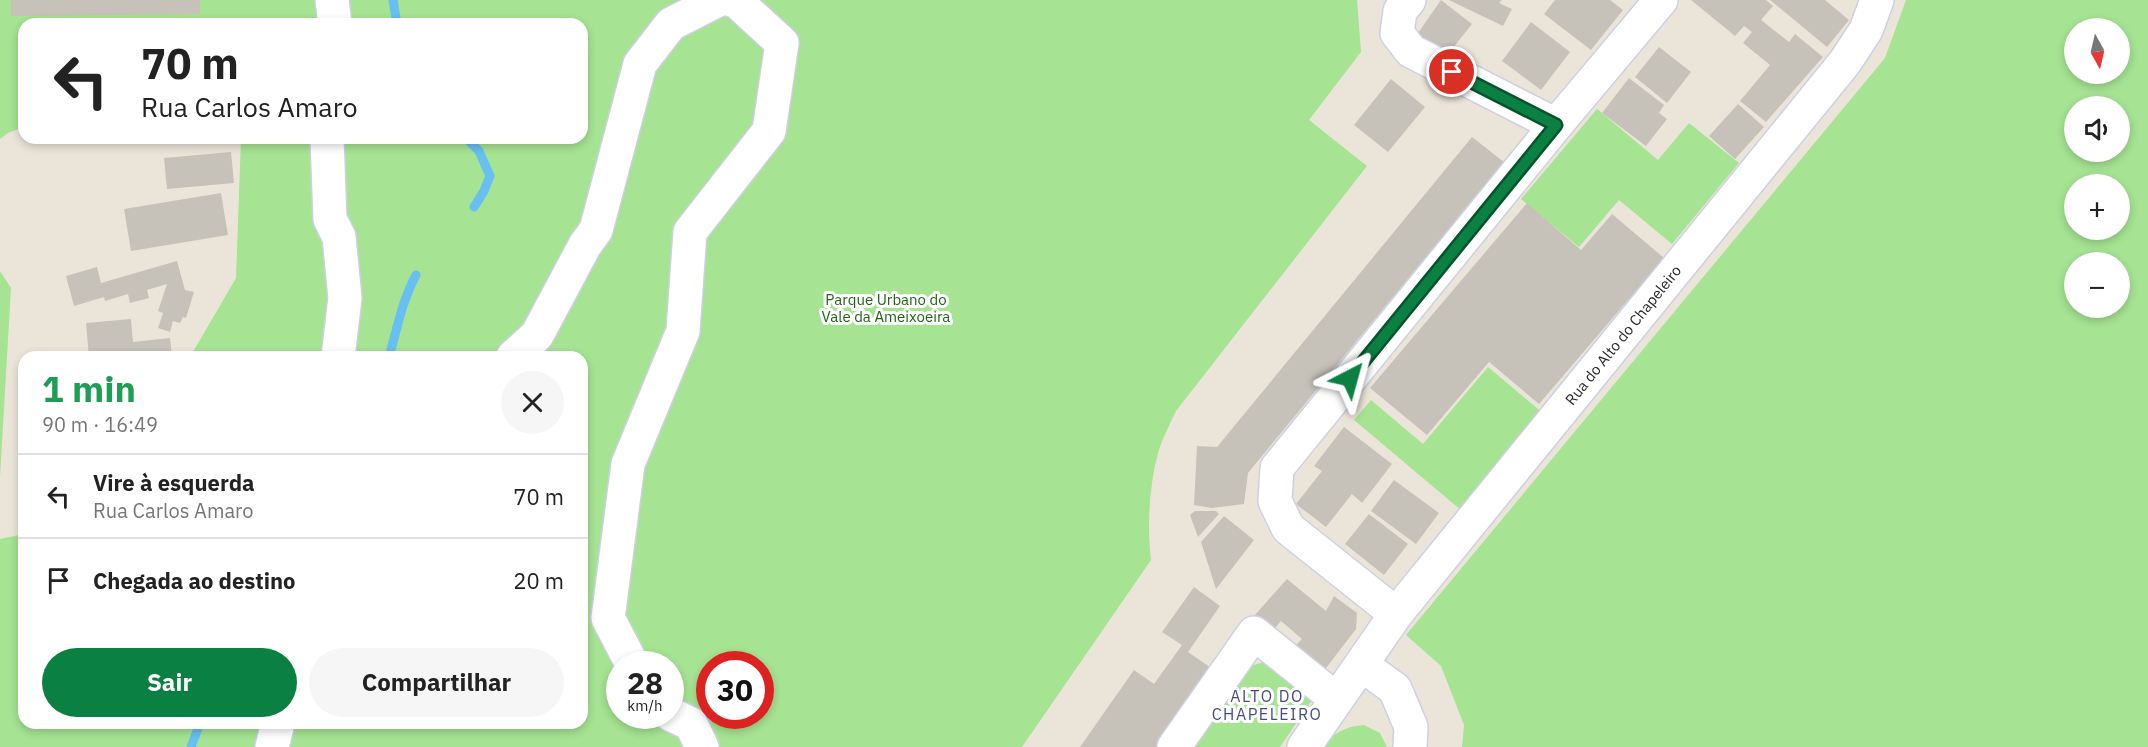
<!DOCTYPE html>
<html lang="pt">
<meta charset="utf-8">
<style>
body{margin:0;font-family:"IBM Plex Sans",sans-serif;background:#f6f6f6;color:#222;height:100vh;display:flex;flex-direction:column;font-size:22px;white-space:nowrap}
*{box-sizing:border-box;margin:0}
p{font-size:20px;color:#767676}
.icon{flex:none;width:33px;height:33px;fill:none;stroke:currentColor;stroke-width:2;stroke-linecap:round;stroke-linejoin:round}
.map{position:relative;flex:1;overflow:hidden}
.details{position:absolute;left:18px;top:351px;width:570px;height:378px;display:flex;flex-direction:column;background:#fff;border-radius:18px;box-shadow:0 3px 9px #0003}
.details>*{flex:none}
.hud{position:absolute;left:18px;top:18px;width:570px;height:126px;border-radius:18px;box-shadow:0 3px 9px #0003;background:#fff;color:#222;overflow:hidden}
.needle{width:39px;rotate:172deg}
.controls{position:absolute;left:2064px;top:18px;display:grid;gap:12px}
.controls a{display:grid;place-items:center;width:66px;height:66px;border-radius:50%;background:#fff;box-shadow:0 3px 9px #0003;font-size:30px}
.speed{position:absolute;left:606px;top:651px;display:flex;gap:12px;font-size:30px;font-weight:700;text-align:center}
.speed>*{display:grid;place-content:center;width:78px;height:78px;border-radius:50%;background:#fff;box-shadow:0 3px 9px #0003;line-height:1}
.speed small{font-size:15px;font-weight:400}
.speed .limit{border:9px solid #d22;background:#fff;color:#111}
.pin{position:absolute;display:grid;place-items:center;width:51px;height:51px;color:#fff;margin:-26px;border:3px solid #fff;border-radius:50%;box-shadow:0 2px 6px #0007}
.me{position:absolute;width:66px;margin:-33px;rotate:39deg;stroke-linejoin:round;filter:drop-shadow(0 0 4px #0008)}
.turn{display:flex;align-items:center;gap:21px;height:126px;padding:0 24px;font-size:27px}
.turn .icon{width:78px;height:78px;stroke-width:2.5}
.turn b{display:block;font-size:42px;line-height:51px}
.round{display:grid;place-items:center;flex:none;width:63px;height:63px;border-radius:32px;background:#f6f6f6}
.summary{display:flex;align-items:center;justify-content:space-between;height:102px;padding:0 24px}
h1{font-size:36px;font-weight:700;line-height:45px;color:#1e9e55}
.button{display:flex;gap:12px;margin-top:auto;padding:12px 24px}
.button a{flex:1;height:69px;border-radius:36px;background:#0b8043;color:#fff;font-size:24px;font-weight:700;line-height:69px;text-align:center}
.button a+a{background:#f6f6f6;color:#222}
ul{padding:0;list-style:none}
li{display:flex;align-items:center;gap:18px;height:84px;padding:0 24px;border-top:2px solid #e0e0e0}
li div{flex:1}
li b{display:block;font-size:22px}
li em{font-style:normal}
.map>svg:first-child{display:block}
</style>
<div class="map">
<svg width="2148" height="747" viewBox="0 0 2148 747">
<rect width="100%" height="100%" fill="#ebe5d9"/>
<!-- green -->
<path fill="#a6e393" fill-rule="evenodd" d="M0,0H1357L1361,52L1309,120L1367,166L1176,411C1170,424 1162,439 1158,453C1149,487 1147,526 1151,560L1022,747H0V539L24,534V723H582V357H190L236,278L241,138H582V24H24V127L8,133L0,139ZM620,664H670V716H620ZM710,664H760V716H710Z
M1906,0H2148V747H1462L1464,725L1441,666L1406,635L1885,58ZM2074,28H2120V74H2074ZM2074,106H2120V152H2074ZM2074,184H2120V230H2074ZM2074,262H2120V308H2074Z
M1597,109L1658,160L1689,123L1739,163L1672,244L1619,200L1579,247L1521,199Z
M0,271L11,288L0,477Z
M1488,367L1544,414L1462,511L1354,420L1371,400L1423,444Z
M1264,662L1314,697L1280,747H1188L1241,669Z
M1364,725L1380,733L1387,747H1322C1333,733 1346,726 1364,725Z"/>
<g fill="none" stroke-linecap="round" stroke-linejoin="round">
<!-- stream -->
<path stroke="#68bff1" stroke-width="9" d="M393,0L397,24
M466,138L479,151L490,176L484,191L474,207
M389,357C397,329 402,301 416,275
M191,747L200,723"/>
</g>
<!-- building -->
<path fill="#c6c2b9" d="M11,0H200V14L11,16Z
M1441,0L1472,24L1449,53L1416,36Z
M1449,0H1502L1499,3L1512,9L1503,26Z
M1555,0H1610L1623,10L1591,50L1544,14Z
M1691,0H1766L1773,6L1761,20L1789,42L1795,34L1823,57L1766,122L1740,101L1770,65L1743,43L1752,32L1744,26L1735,36Z
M1770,0H1825L1849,20L1827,47Z
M1531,22L1570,52L1541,90L1502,61Z
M1659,47L1691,72L1667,103L1635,77Z
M1629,78L1664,105L1659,113L1667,119L1646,146L1602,113Z
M1391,79L1425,107L1388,152L1354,125Z
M1738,104L1764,127L1735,159L1709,136Z
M1472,137L1504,162L1248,473L1244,504L1212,508L1194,505L1197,446L1217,447Z
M231,152L234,183L167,189L164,158Z
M221,193L228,235L131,251L124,209Z
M1527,203L1581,250L1612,214L1664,258L1539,404L1489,362L1427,435L1370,388Z
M177,261L185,290L194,292L186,318L183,317L180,323L173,321L170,332L158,328L163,313L158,311L167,284L147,290L149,298L130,303L128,294L105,301L104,297L74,306L66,276L97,267L101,283Z
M131,319L133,342L170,338L172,357H89L86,323Z
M1344,427L1392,464L1362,503L1352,494L1326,527L1296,504L1322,471L1314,466Z
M1394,480L1439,513L1416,544L1371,511Z
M1195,511H1216L1219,514L1198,537L1190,515Z
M1369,514L1408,544L1384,575L1345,544Z
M1224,516L1254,540L1216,589L1201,542Z
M1287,579L1326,611L1334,596L1357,613L1356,629L1323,672L1292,649L1302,639L1281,621L1272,631L1254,616Z
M1194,587L1220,606L1188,652L1214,670L1160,747H1080L1134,670L1154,684L1182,645L1162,632Z"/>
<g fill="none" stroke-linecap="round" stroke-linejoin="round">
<defs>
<path id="street" d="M332,0L335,24
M1409,0L1400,11L1397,33L1411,51L1556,125
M327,138L330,219L339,237L345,298L338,357
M513,357L537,335L585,245L596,230L640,64L671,24L718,0
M1396,614L1288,528L1275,501L1277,468L1556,125L1661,0
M632,664L608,618L628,464L683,331L690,232L769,131L782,43L735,0H731
M1362,665L1395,689L1411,727L1410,747
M670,714L691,724L702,747
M272,747L278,723
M1174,747L1254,633L1336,699
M1304,747L1396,614L1845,62L1866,30L1877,0"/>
</defs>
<!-- street casing -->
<use href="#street" stroke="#ced0e2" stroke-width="36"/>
<!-- street -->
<use href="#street" stroke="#fff" stroke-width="33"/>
</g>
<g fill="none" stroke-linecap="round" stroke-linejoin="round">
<defs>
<path id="route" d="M1350,378L1556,125L1452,72"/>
</defs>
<!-- route casing -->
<use href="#route" stroke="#07532c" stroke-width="15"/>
<!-- route -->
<use href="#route" stroke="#0b8043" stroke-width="10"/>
</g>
<g text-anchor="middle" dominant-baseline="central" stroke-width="6" stroke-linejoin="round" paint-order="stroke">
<!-- park labels -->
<g font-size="15" fill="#206518" stroke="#fff">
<text x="886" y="299">Parque Urbano do<tspan x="886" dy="17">Vale da Ameixoeira</tspan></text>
</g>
<!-- street labels -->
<g font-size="15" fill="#282828" stroke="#fff">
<text transform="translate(1623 335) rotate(-51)">Rua do Alto do Chapeleiro</text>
</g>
<!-- neighbourhood labels -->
<g font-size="16" letter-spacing="1.5" fill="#484c79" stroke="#fff">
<text x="1267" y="696">ALTO DO<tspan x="1267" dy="18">CHAPELEIRO</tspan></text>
</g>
</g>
</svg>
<div class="controls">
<a><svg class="needle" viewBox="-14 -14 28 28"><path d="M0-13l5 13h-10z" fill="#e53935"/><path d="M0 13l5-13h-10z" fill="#767676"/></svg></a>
<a><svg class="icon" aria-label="sound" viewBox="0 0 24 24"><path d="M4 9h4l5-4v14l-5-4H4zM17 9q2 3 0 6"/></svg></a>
<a>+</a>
<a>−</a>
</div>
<div class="speed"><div>28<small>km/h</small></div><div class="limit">30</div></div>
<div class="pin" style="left:1452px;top:72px;background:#d93025"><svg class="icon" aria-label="arrive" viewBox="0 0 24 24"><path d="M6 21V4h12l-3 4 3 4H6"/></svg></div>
<svg class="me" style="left:1350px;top:378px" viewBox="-20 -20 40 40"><path d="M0-17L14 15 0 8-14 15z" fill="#0b8043" stroke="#fff" stroke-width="4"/></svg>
<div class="hud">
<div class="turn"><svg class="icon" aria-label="left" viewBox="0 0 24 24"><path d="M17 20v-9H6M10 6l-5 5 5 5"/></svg><div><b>70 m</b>Rua Carlos Amaro</div></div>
</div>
<section class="details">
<div class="summary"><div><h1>1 min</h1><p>90 m · 16:49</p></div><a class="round"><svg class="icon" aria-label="close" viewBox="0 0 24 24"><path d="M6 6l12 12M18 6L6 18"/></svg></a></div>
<ul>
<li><svg class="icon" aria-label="left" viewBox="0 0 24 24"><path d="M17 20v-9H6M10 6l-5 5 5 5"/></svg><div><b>Vire à esquerda</b><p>Rua Carlos Amaro</p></div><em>70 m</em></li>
<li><svg class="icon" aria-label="arrive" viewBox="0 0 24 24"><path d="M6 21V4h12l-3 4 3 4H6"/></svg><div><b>Chegada ao destino</b></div><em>20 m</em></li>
</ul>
<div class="button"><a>Sair</a><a>Compartilhar</a></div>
</section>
</div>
